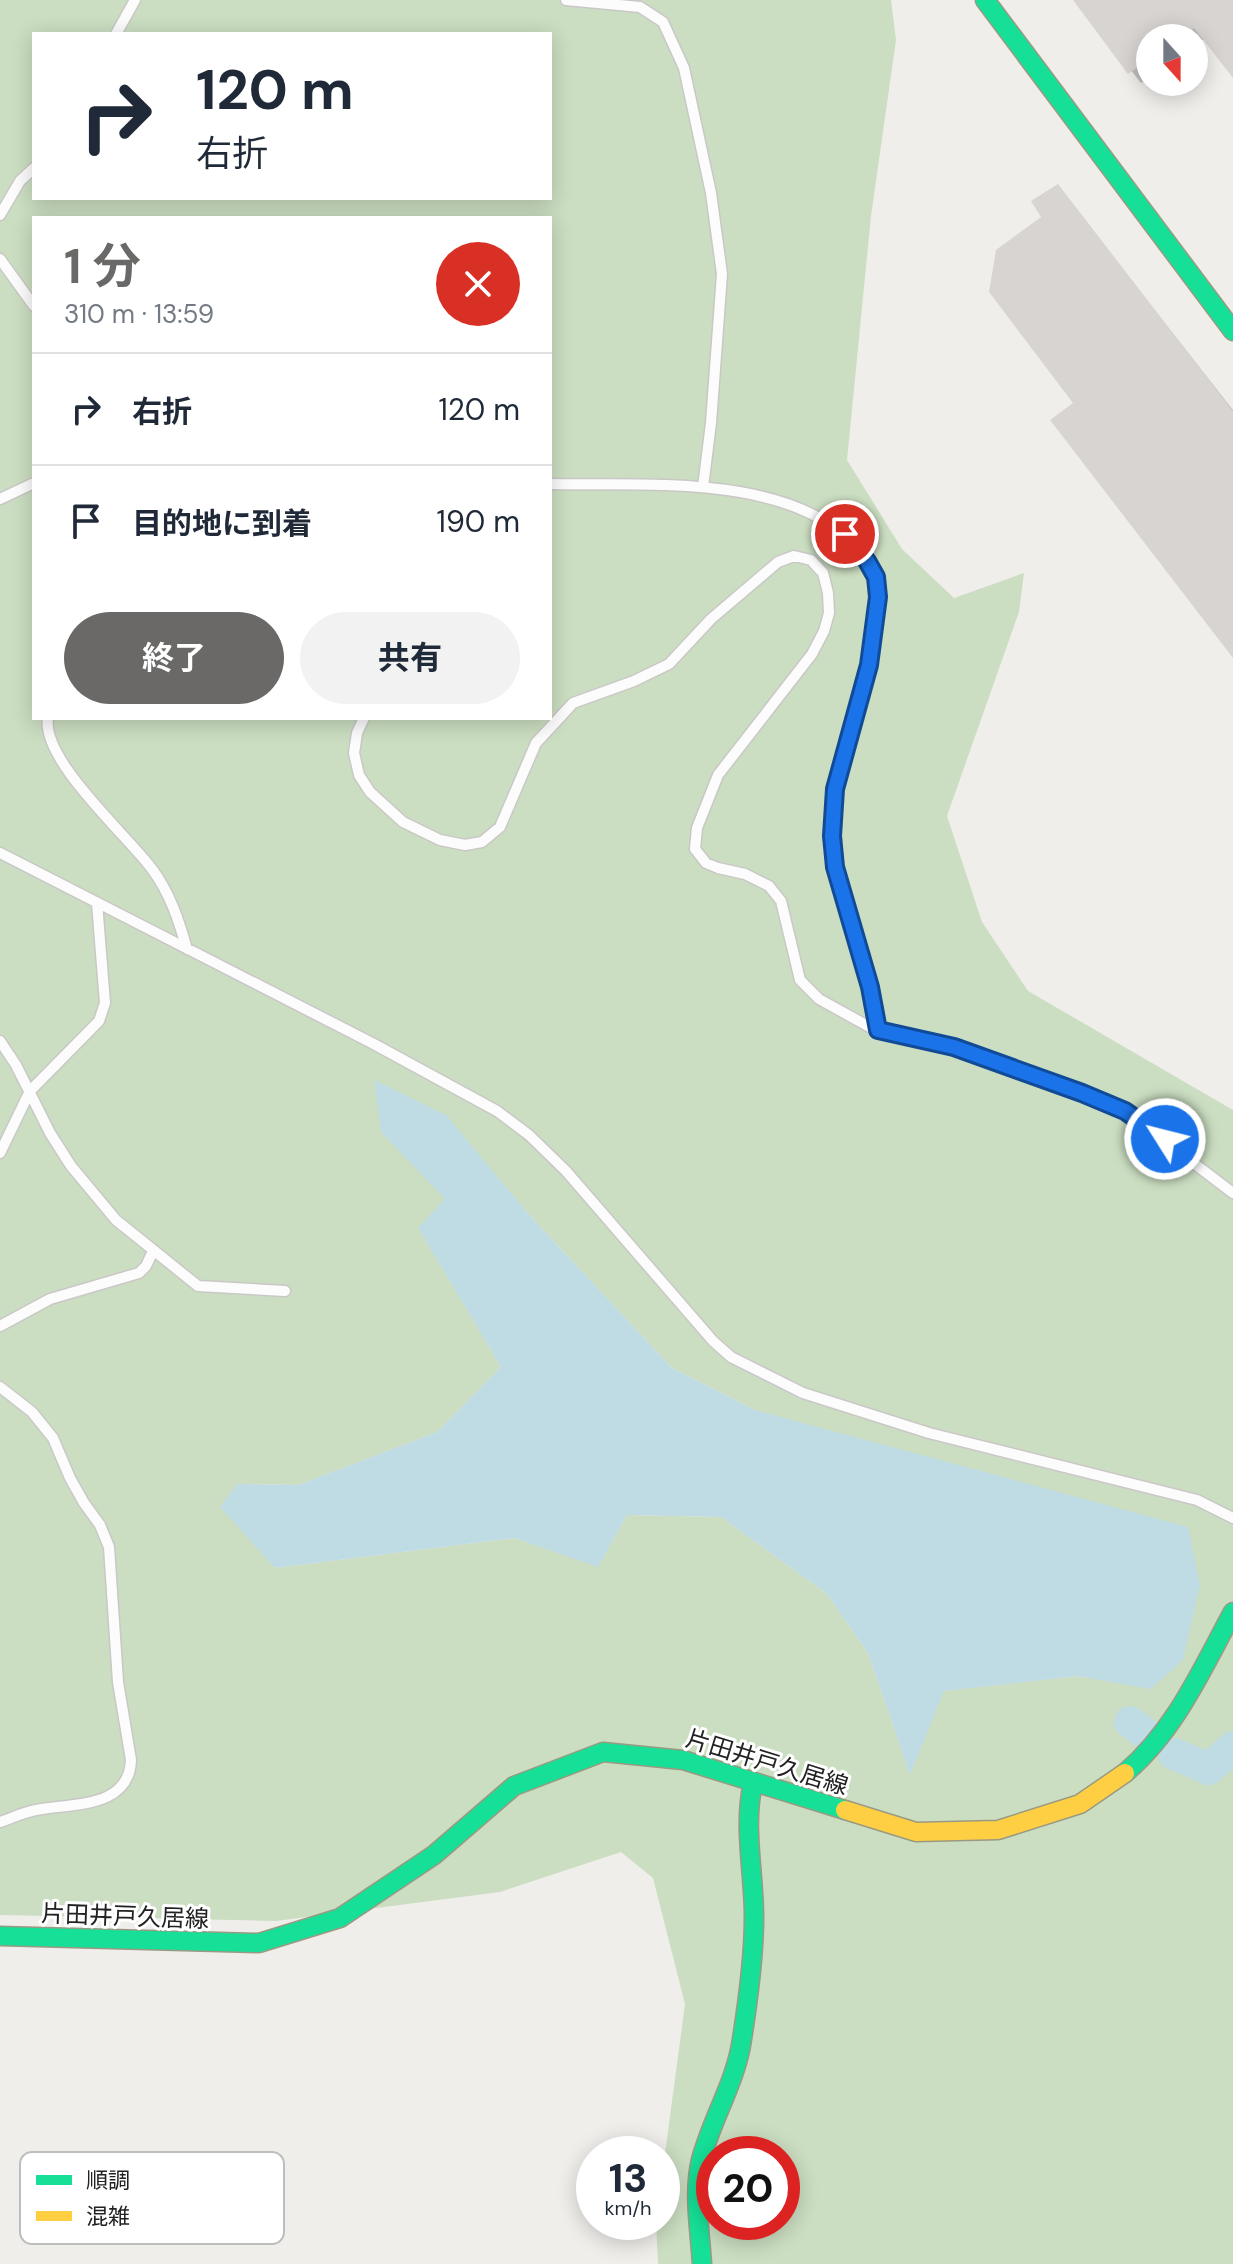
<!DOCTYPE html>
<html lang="ja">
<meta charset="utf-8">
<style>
body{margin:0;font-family:"DM Sans","Noto Sans JP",sans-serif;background:#f2f2f3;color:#1f2937;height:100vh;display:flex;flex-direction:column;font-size:30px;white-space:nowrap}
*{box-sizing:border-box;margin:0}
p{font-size:26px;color:#747a83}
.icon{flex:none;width:44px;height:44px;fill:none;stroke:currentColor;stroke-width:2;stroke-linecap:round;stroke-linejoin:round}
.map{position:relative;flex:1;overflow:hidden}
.panel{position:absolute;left:32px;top:216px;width:520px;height:504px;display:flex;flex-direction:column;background:#fff;border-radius:0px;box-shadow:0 4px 20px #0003}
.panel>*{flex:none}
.top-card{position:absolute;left:32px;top:32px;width:520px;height:168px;border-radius:0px;box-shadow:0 4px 20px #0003;background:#fff;color:#1f2937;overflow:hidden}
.needle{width:52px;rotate:159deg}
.tools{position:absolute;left:1136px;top:24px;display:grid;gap:16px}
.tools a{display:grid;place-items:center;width:72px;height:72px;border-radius:50%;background:#fff;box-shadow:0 4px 20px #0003;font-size:40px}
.speed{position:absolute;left:576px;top:2136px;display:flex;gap:16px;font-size:40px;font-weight:700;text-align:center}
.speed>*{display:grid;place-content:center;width:104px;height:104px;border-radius:50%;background:#fff;box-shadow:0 4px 20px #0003;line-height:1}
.speed small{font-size:20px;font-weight:400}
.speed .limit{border:12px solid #d22;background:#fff;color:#111}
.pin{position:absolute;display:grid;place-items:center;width:68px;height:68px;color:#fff;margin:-34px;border:4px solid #fff;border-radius:50%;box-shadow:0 2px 8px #0007}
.me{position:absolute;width:88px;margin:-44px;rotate:306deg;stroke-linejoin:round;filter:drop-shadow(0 0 6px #0008)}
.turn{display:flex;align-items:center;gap:28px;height:168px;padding:0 32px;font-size:36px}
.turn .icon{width:104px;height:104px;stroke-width:2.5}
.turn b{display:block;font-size:56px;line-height:68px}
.round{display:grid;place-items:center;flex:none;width:84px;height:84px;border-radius:42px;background:#f2f2f3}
.head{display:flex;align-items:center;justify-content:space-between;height:136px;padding:0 32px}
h1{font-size:48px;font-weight:700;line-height:60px;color:#6a6968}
.primary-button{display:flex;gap:16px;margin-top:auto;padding:16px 32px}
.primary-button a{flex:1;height:92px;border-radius:48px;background:#6a6968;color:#fff;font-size:32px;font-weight:700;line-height:92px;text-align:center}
.primary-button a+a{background:#f2f2f3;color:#1f2937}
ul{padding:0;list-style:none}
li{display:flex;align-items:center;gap:24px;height:112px;padding:0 32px;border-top:2px solid #e0e1e3}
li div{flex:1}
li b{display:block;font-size:30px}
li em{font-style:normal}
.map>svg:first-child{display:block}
</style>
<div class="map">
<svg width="1233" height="2264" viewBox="0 0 1233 2264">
<rect width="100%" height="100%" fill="#f0eeeb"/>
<!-- forest -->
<path fill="#cbdec1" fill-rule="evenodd" d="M0,0H891L896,40L871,216L847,460L902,549L954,598L1024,573L1019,612L947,816L982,922L1028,991L1233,1110V2264H658L656,2222H662V2176L685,2004L653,1878L621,1852L500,1892L276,1921L0,1915ZM34,34H550V198H34ZM34,218H550V718H34ZM446,1116L532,1218L672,1368L755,1410L1152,1688L1077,1676L943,1691L910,1774L868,1653L826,1593L721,1517L627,1515L598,1566L514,1538L275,1568L238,1484L298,1485L437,1432L501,1367L419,1229L446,1199L382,1132ZM714,2154H782V2222H714Z"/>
<!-- water -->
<path fill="#bfdbe3" d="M374,1080L446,1115L532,1218L672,1368L755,1410L1188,1527L1200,1585L1183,1660L1151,1689L1077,1676L944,1691L910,1775L868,1653L826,1593L721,1517L627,1515L598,1567L514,1538L275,1568L220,1507L237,1484L298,1485L437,1432L501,1367L418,1228L445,1199L381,1132Z"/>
<!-- shadow -->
<path fill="#0003" d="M1076,0H1233V75L1205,38L1194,46V38H1150V77L1141,83Z
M1058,187L1233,410V655L1076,404L1044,218Z"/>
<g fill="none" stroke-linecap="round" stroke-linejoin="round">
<!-- river -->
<path stroke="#bfdbe3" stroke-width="32" d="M1130,1722L1146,1734
M1174,1754L1209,1769L1233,1747"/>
</g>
<!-- building -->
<path fill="#d7d4d2" d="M1073,0H1233V78L1194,28L1179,38H1150V59L1128,74Z
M1058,184L1233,411V658L1050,420L1073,403L989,292L996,250L1041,217L1031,201Z"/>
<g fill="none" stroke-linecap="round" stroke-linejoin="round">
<defs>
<path id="lane" d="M566,0L640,7L663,22L684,68L711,193L722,274L711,423L703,487
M116,34L135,0
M0,215L20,181L34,168
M0,259L34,306
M550,484C643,486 796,472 859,551C865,558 872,567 875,576C883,597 873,644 868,666C856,723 831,778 832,837C833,867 843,896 852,925C862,960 871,995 878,1030
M0,499L34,483
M48,718C41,760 127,835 152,869C170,893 179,921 187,949
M364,718L357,733L354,753L359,775L370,792L403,822L440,840L465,845L482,842L500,827L536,743L573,703L634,681L669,664L711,619L778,562L794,556L811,560L823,573L828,593L829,613L824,631L812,654L718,775L697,828L695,849L706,863L718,868L745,874L769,886L781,901L800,980L819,999L875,1030L954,1047L1125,1111L1233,1193
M0,853L372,1043L497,1111L529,1135L566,1171L713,1341L731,1357L803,1393L929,1433L1197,1500L1233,1518
M0,1041L16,1065L50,1133L71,1166L116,1220L198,1286L285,1291
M0,1153L30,1091L99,1021L105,1003L97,903
M0,1326L50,1299L139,1273L146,1266L153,1251
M0,1387L32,1412L53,1438L70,1478L84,1503L100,1525L109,1547L118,1682L131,1760C129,1809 72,1803 36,1810C24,1812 12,1818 0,1822"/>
<path id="fast" d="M985,0L1233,331
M1125,1773C1175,1731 1202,1669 1233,1612
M0,1936L259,1943L340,1918L434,1855L514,1786L603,1752L683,1760L845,1810
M702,2264C700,2230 693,2193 701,2160C712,2118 736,2082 742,2039C748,2001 754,1956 754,1917C754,1872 743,1827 753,1783"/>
<path id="slow" d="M845,1810L916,1832L998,1830L1080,1804L1125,1773"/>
</defs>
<!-- lane casing -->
<use href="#lane" stroke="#c9c8c7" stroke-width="13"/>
<!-- fast casing -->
<use href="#fast" stroke="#999a82" stroke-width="21"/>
<!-- slow casing -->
<use href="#slow" stroke="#999a82" stroke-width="21"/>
<!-- lane -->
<use href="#lane" stroke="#fdfcfc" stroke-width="10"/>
<!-- fast -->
<use href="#fast" stroke="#16e098" stroke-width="18"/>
<!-- slow -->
<use href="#slow" stroke="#ffcf43" stroke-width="18"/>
</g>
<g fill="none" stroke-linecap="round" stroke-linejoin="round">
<defs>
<path id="route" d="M845,534L867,561L876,577L878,597L869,665L835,789L832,836L835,867L870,987L878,1030L954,1047L1082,1093L1125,1111L1165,1139"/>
</defs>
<!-- route casing -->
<use href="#route" stroke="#114b97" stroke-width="20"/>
<!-- route -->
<use href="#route" stroke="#1a73e8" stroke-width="14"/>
</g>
<g text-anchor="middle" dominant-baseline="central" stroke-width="6" stroke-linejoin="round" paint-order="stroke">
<!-- street labels -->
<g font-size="24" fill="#222" stroke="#fff">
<text transform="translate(767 1762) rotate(17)">片田井戸久居線</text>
<text transform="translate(125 1916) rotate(2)">片田井戸久居線</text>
</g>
</g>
<!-- legend -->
<rect x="20" y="2152" width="264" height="92" rx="12" fill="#fff" stroke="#bdbdbd" stroke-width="2"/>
<rect x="36" y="2175" width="36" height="10" fill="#16e098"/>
<rect x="36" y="2211" width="36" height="10" fill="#ffcf43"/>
<g font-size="22" fill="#222">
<text x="86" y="2188">順調</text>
<text x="86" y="2224">混雑</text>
</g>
</svg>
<div class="tools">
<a><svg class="needle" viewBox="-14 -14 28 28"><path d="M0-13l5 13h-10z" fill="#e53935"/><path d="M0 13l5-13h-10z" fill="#747a83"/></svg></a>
</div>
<div class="speed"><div>13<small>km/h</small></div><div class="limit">20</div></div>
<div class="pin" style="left:845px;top:534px;background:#d93025"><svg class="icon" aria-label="arrive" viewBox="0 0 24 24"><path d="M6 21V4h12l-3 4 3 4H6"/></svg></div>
<svg class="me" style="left:1165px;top:1139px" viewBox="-20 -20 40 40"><circle r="17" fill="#1a73e8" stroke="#fff" stroke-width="3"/><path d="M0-11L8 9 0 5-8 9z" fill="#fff"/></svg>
<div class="top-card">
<div class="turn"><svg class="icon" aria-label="right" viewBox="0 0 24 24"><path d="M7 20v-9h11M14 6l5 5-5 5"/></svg><div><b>120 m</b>右折</div></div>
</div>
<section class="panel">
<div class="head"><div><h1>1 分</h1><p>310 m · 13:59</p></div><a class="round" style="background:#d93025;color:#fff"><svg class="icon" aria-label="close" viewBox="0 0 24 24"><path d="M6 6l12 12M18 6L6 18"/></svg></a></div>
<ul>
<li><svg class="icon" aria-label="right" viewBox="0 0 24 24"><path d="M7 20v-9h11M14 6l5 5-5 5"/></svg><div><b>右折</b></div><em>120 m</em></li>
<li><svg class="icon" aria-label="arrive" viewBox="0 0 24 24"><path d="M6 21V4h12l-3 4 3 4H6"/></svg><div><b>目的地に到着</b></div><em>190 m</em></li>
</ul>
<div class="primary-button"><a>終了</a><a>共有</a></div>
</section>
</div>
